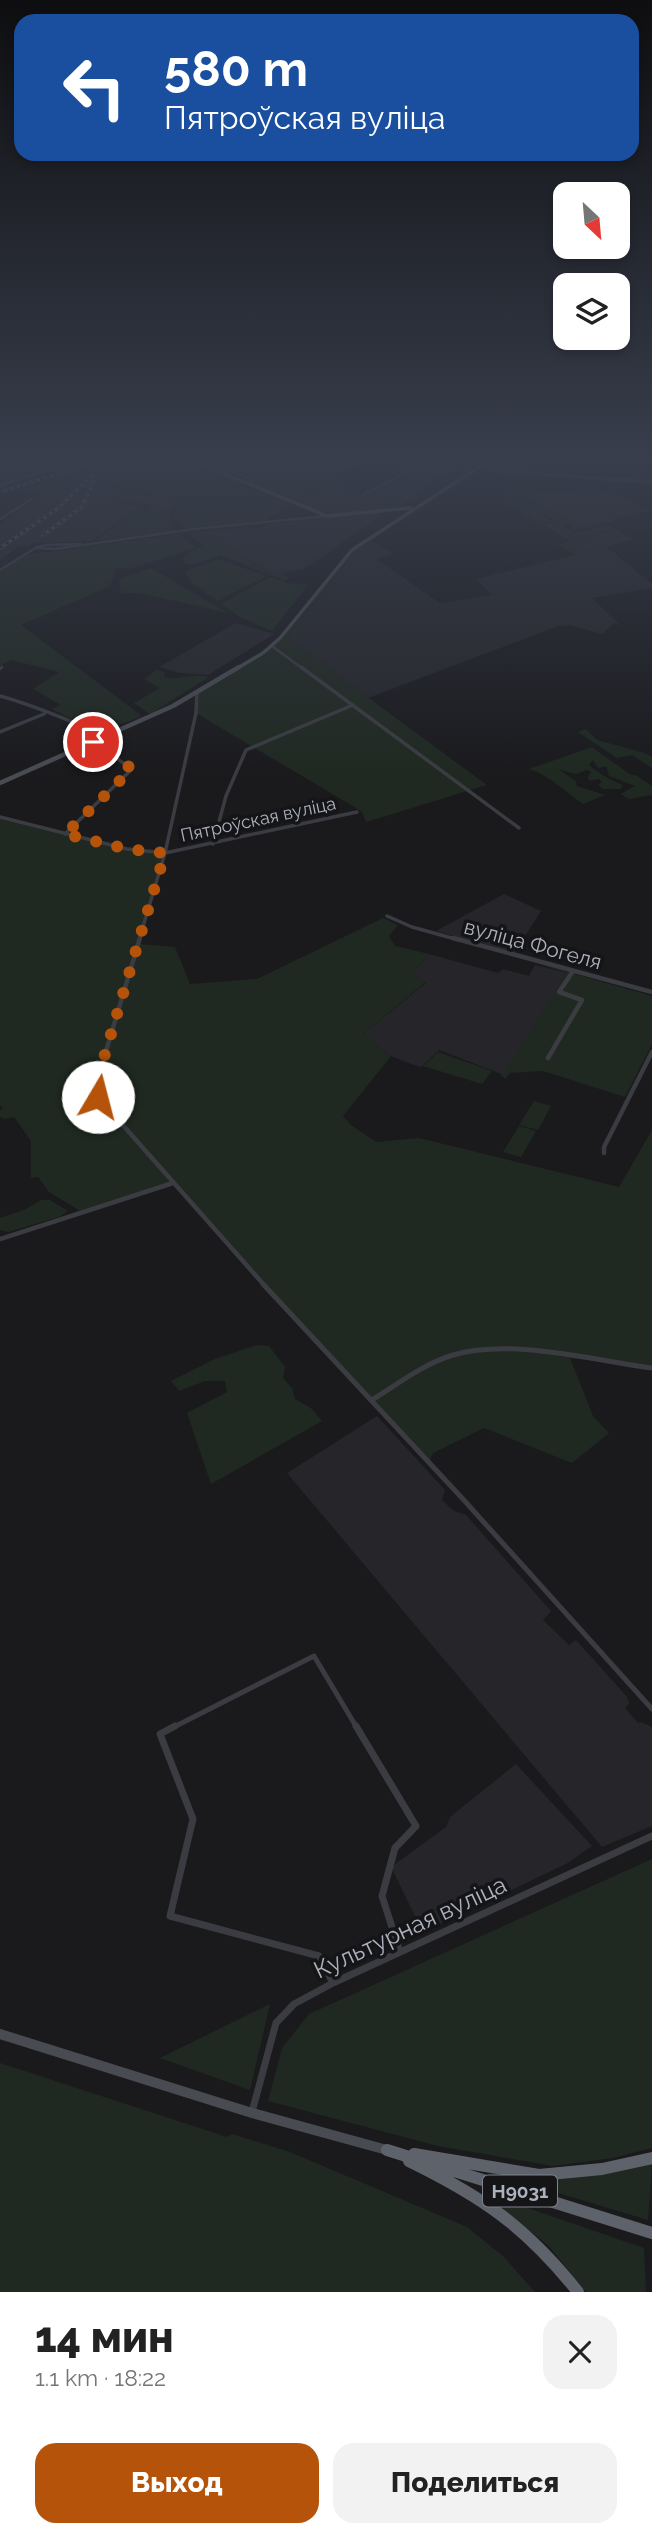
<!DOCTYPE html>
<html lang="ru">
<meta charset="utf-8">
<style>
body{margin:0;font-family:Raleway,sans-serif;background:#f2f2f2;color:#222;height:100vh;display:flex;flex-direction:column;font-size:26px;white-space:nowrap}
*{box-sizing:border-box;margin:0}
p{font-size:23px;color:#767676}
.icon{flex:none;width:38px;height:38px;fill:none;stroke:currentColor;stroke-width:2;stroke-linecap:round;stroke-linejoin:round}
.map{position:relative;height:2292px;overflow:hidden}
.sheet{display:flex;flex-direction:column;background:#fff;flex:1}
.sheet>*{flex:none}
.banner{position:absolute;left:14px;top:14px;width:625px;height:147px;border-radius:21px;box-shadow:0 4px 10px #0003;background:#1a4fa0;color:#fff;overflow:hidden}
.needle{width:46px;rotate:154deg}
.buttons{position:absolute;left:553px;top:182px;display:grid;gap:14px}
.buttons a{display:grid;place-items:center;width:77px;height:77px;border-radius:14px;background:#fff;box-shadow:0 4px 10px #0003;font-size:35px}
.pin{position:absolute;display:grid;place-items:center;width:60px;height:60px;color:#fff;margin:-30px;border:4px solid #fff;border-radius:50%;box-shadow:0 2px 7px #0007}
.me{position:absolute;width:77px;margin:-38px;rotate:8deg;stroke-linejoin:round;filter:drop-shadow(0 0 5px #0008)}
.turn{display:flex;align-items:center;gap:24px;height:147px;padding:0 35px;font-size:32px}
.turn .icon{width:91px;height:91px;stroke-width:2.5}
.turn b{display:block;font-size:49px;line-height:60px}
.round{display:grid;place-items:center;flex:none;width:74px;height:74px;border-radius:21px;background:#f2f2f2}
.headline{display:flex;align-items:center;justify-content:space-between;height:119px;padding:0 35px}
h1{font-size:42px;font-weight:800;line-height:52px}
.cta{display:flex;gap:14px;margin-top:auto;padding:14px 35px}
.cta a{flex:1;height:80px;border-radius:21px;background:#b45309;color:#fff;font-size:28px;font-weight:800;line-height:80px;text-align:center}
.cta a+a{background:#f2f2f2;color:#222}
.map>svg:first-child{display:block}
</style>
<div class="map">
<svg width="652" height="2292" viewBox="0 0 652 2292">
<rect width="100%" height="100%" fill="#1a1a1d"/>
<!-- built -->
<path fill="#26262a" d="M439,456L468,460L448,473H443L445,475L432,481L430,483L432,484L396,508L335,515L295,503L334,483L350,489L347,492L363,495Z
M84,473L90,475L88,477L97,478L94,481H103L117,488L164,500L174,507L151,512L149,509L154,507L152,505L106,495L107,498L117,499L114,502L139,507L92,541L34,543L29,546H20L0,560V524L41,496L39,495L41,492L38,489Z
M520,491L594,494L608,491L649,511L613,518L616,520L586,528L513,492Z
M375,513L382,515L304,569L272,574L206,533L245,527L258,529L268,524Z
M617,530L633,539L607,547L652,584V588L592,598L620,625L614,623L602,634L570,625L558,626L368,698L287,638L358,549L371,540L393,554L376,559L440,603L492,595L476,579L590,551L574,541Z
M236,623L274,634L208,675L179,673L159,667Z
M504,894L541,911L514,953L436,931Z
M429,954L498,973L503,969L529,976L535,965L567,973L504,1075L439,1050L421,1067L414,1065L391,1056L363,1034L426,983L412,974Z
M377,1416L445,1490L442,1500L454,1511L466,1515L551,1611L543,1620L569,1645L576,1640L628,1698L629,1704L625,1708L638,1723L641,1722L652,1727V1826L602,1847L287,1473Z
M516,1764L592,1846L566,1864L423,1932L391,1867L446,1827L450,1817Z"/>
<!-- green -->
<path fill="#1f2921" d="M0,456H101L0,488Z
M127,456H176L290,505L264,521L185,530L174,519L177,506C160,498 110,482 94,482L103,471Z
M295,456H366L369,462L333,474L334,483L294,502L252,484L256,481L254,477L221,465C235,462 246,471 260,466L262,460L273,463Z
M112,459H117L92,473L37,491H23L65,473Z
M527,488L535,489L534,492L521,491L527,495L520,496C528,502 535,507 545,507L586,528L575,531L569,528L572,526L569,524L563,526L574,533L607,525L616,529L574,541L590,551L575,554L558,545L571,541L543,525L555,521L546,515L549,514H541L551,521L539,523L499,500L510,497L507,495L512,493L509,491Z
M174,506L170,517L173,531L95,541L140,507L145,513Z
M243,526L207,533L270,574L287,571L283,575L289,577L286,581L220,555L193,565L184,563L185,555L203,545L188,533Z
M180,534L196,548L129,569L116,568L110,586L21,625L142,716C101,734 92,730 52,709L61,705L33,689L59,672L11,660L0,666V572L25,555Z
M368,539L371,540L358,549L287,638L487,785L366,822L362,812L356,808L196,713L197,692L277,642L352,550Z
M217,559L267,576L218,601L192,583L185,572C196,566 207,566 217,559Z
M151,568L228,613L140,593H121L119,579Z
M270,577L288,583L308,585L272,631L240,617L221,604Z
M156,670L165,672L164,677C179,681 193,673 209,677L152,713H148L134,703L160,688L144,679Z
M586,729L597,740L645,753L652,757V768L632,755L617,758L578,732Z
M592,747L631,775H636L652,786V795L629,799L621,794L635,786L609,776L606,766L598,768L593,760L589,765C600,774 610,780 623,785L621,789H603L598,785L602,782L599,779L589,781L588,776L591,772L587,770L576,774L558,769L576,781L577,786L605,795L583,804C567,793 546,773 529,769Z
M0,817L127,849L165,853L139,944L175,947L190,984L257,979L383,918L398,925L389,936L395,946L429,954L412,974L426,982L363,1034L391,1056L343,1116L351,1125L376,1142L419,1138L619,1187L652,1130V1368L570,1358L593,1416L609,1433L572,1463L484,1428L433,1453L429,1462L173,1183L82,1212L49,1192L38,1177L31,1178V1141L14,1117L4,1119L0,1117V1111L3,1108L0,1106Z
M536,963L652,996V1044L625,1097L543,1071L510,1073L505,1079L500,1074H504L566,973Z
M438,1052L492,1071L482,1084L423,1066Z
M534,1101L551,1106L538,1130L519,1125Z
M519,1126L536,1131L521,1157L503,1152Z
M41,1200H50L68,1211L59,1217L8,1232L0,1230V1218L24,1210Z
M257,1345L269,1346L285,1367L283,1378L292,1388L295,1399L312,1409L322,1421L211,1484L187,1413L227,1392L225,1381H205L179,1391L171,1381L215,1359Z
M652,1859V2148L613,2158L553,2166L438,2146L268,2101L282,2048L309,2014Z
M270,2004L250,2090L160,2058Z
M0,2063L227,2137L232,2134L290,2152L467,2227L504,2257L535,2292H0Z
M652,2162L648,2220L501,2176L543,2179Z
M481,2192L644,2248L646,2292H586L549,2246Z"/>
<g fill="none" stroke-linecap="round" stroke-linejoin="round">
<!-- minor-far4 -->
<path stroke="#3b3c42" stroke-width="2.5" d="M203,456L226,470L255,479L248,484
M397,456L420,462
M456,456L478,461L471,465L478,467
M217,465L246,456
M0,486L87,456
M363,495L435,456
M0,519L32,499
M81,544L45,545L36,548L55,549L195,529L327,516
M0,570L37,547
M272,646L303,669
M0,669L2,667"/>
<!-- minor-far3 -->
<path stroke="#3b3c42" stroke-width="3.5" d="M301,667L519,828
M0,696C36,706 71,721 105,736
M0,732L44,714
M0,817L127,849L165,853L357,812
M65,834L132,769L93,742
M213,844L226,796L246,750L353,705
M387,916L412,927L459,940
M139,940L165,853L196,713L197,692"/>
<!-- minor-far2 -->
<path stroke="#3b3c42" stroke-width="4.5" d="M140,938L100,1071L98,1097L265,1286
M453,938L652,992
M548,1058L582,1000L559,992L573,971
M604,1153V1147L652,1052
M0,1239L173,1183"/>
<!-- minor-far1 -->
<path stroke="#3b3c42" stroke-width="5" d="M263,1284L462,1498L652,1709
M372,1400C398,1384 423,1364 453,1355C511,1338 592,1360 652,1368
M172,1728L314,1656L357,1728"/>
<!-- minor -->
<path stroke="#3b3c42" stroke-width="7" d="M175,1726L160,1734L193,1819L170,1916L319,1956L333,1983
M356,1726L416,1826L395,1848L382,1896L400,1952
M252,2112L276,2023L294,2004L333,1983L652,1836"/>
<!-- tertiary -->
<path stroke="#3b3c42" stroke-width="3.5" d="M478,467L498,471L652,482"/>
<!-- secondary-far2 -->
<path stroke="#494b52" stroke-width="3.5" d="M181,456L327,516L411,508
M236,669L263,653L280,638L352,550L496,456"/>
<!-- secondary-far1 -->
<path stroke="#494b52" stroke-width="4.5" d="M0,783L173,706L239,667"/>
<!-- secondary -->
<path stroke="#494b52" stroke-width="10" d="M0,2034L252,2113L387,2150"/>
<!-- trunk -->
<path stroke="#5e626a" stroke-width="12" d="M387,2150L652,2233
M414,2154L539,2175L602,2169L652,2158
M409,2161C483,2197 526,2227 578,2292"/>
<defs>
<path id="rail" d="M0,492L114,456
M43,535L82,507L98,471
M0,548L57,509L96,472"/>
</defs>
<!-- rail casing -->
<use href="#rail" stroke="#4e5057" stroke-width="3.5"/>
<!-- rail -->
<use href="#rail" stroke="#151518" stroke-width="2" stroke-dasharray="3.5" stroke-linecap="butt"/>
</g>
<!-- sky -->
<linearGradient id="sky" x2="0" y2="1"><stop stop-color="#0e0e10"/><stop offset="0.59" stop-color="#383e4c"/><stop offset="1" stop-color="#383e4c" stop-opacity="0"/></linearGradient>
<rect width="652" height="777" fill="url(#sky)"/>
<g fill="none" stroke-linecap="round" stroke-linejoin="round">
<!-- route -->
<path stroke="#b45309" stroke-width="12" stroke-dasharray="0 21.6" d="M93,742L132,769L65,834L127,849L165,853L100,1071L98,1097"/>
</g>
<g text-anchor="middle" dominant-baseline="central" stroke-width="7" stroke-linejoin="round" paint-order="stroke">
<!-- far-street labels -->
<g font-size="18" fill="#acb2bd" stroke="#151518">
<text transform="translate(258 819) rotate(-12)">Пятроўская вуліца</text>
</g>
<!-- shield labels -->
<rect fill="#151518" stroke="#7f838c" stroke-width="2" x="483" y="2175.5" width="74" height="31" rx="5"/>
<g font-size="19" font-weight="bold" fill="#acb2bd">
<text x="520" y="2191">Н9031</text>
</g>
<!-- street labels -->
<g font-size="21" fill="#acb2bd" stroke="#151518">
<text transform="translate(533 944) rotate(15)">вуліца Фогеля</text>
</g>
<!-- near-street labels -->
<g font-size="24" fill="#acb2bd" stroke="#151518">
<text transform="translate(410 1927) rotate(-25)">Культурная вуліца</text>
</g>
</g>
</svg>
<div class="buttons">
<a><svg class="needle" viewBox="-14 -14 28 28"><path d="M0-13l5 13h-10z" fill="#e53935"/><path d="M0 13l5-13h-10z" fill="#767676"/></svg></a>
<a><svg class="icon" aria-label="layers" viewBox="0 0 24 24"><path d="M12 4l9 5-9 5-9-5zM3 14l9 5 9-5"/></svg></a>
</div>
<div class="pin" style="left:93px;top:742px;background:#d93025"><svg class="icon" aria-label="arrive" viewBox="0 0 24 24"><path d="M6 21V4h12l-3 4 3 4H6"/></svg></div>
<svg class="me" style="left:98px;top:1097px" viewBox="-20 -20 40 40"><circle r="19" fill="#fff"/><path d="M0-13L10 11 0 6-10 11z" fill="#b45309"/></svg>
<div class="banner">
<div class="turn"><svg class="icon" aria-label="left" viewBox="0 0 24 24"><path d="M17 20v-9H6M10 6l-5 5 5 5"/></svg><div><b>580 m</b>Пятроўская вуліца</div></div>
</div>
</div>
<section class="sheet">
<div class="headline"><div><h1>14 мин</h1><p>1.1 km · 18:22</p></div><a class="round"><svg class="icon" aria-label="close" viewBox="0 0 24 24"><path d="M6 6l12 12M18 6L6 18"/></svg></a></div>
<div class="cta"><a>Выход</a><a>Поделиться</a></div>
</section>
